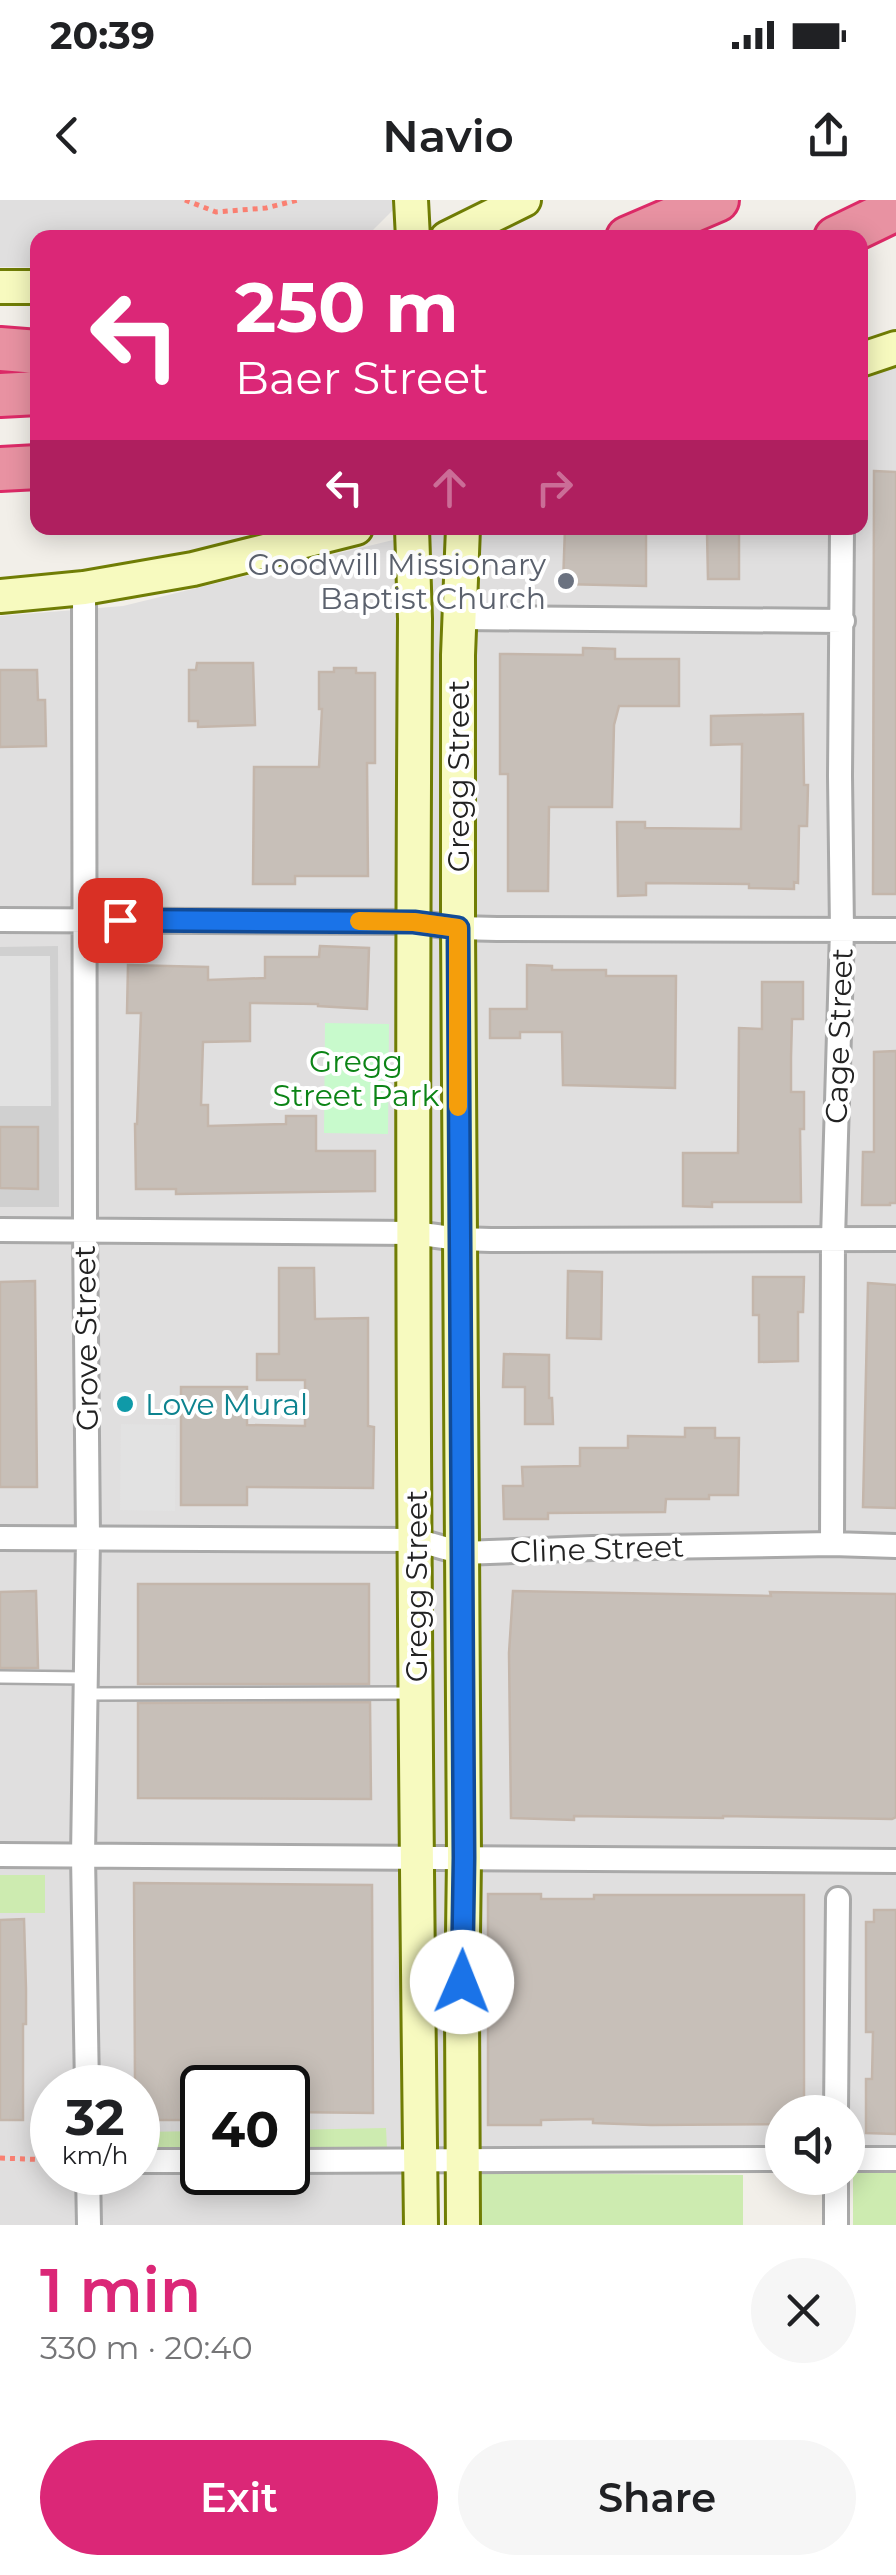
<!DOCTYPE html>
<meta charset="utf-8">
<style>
body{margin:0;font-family:Montserrat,sans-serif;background:#f6f6f6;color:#202124;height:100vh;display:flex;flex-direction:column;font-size:38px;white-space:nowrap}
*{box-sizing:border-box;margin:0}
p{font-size:32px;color:#757577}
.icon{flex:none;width:55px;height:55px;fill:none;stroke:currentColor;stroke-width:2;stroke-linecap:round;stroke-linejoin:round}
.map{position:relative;height:2025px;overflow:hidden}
.side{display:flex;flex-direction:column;background:#fff;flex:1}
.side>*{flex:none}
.banner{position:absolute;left:30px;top:30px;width:838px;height:305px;border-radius:20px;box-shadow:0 5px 25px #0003;background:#db2777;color:#fff;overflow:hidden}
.tools{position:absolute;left:765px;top:1895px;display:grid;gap:20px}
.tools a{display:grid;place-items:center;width:100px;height:100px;border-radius:50%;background:#fff;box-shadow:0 5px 25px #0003;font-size:50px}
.speed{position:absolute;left:30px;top:1865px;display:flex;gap:20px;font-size:50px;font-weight:700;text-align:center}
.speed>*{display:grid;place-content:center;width:130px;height:130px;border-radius:50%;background:#fff;box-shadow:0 5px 25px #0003;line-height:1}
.speed small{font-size:25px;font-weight:400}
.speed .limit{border:5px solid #111;border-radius:15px;background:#fff;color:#111}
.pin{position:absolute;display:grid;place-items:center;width:85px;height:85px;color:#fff;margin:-42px;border-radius:20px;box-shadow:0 5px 15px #0006}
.me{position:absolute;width:110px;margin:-55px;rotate:1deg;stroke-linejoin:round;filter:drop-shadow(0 0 8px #0008)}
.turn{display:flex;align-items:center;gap:35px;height:210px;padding:0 40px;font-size:45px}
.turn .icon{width:130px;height:130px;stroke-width:2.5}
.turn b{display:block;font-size:70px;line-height:85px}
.lanes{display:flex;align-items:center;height:95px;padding:0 40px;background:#0003;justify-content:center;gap:50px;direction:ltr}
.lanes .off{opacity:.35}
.round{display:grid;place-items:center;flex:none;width:105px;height:105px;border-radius:52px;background:#f6f6f6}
.headline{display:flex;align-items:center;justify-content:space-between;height:170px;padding:0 40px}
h1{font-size:60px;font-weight:600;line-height:75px;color:#db2777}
.cta{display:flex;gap:20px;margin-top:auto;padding:20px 40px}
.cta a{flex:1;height:115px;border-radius:60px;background:#db2777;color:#fff;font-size:40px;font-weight:600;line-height:115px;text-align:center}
.cta a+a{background:#f6f6f6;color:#202124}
.status{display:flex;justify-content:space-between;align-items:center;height:70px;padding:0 50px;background:#fff;direction:ltr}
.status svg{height:28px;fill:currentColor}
header{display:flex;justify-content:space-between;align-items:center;height:130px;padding:0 40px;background:#fff;font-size:45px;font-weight:600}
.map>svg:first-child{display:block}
</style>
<div class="status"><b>20:39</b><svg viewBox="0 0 49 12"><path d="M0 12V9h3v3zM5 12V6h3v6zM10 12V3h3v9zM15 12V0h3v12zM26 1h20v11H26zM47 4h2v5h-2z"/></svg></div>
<header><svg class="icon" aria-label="back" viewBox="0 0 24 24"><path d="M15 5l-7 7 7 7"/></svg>Navio<svg class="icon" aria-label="share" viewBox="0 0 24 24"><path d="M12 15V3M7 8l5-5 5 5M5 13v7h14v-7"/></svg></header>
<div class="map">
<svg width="896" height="2025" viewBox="0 0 896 2025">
<rect width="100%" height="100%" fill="#f2efe9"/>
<!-- residential -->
<path fill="#e0dfdf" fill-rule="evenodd" d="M0,0H395V8L366,37L38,38L37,67H0Z
M896,159V1950H848V1912H782V1950L407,1948V2025H0V416L123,406L442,328H860V171ZM52,1888H138V1972H52ZM202,1888H288V1972H202Z"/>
<!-- religious -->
<path fill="#d0d0d0" d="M58,746L59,1007H0V747Z"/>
<!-- grass -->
<path fill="#cdebb0" d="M0,1675H45V1713H0Z
M386,1928L387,1949L288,1951V1930Z
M202,1931V1953L138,1954V1932Z
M853,1972L896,1973V2025H853Z
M480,1973L743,1975V2025H479Z"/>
<!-- park -->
<path fill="#c8facc" d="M325,823L389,824L388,934L324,933Z"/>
<!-- parking -->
<path fill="#e2e2e2" d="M0,756H50L51,906H0Z
M121,1224L176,1225L175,1311L120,1310Z"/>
<!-- building -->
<path fill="#c7bfb8" stroke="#c4b6ab" stroke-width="2.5" d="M874,271L896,272V694H873Z
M565,328H646V386L563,384Z
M707,332H739V379H708Z
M583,448L615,449V459H679V506H619L614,525L612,607H549L548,691H508V574H500V454L583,455Z
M197,463H253L255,525L198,527V521H189V470H196Z
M334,468H356V473H375V563H367L368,676H295V684H253L254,567H319L322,509H319V472H334Z
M0,470H37L38,500H45L46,546L0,547Z
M803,514L804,585H808L807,626H799L798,683L794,682V689L749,688V684L646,683V695L618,696L617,622H645V628L741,629L742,544L711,545V516Z
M320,746L369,748L367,809L318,806V804L250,803V841L203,842L201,905H208V926L286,924V916H316V951H375V991L176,994V989H136L135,924H137L141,813H127L128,765L208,767V780L265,778V757H319Z
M527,765L552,766V770H606V776H676L675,888L563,885L562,832H520V838H490V809H527Z
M762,782H803V819H792L791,857V892H804V929H800L801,1002H712V1007L683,1006V953H738L739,828L762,829Z
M896,851V1003H890V1005H862L863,952H874V852Z
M0,927H38V989L0,988Z
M279,1068H314L315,1119L368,1118V1226L374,1227L373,1288L247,1287V1305H181V1187H247V1225L305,1226V1180H257V1154H279Z
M568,1071L602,1072L601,1139L567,1138Z
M753,1077H804L803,1112H798V1161L759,1162V1115H753Z
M35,1081L37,1287H0V1082Z
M868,1083L896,1085V1308L863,1307Z
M504,1154L549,1155V1198H552L553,1224H525V1187H503Z
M685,1228H715V1238H739L738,1295H709V1299H666L665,1312L548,1313V1319H504L503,1286H523L522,1267L580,1266V1248H628V1236L685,1237Z
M138,1384H369V1484H138Z
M36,1391L38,1468H0V1392Z
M513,1391L771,1396L770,1392L896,1394V1617L892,1619L723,1616V1618L574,1616V1620L511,1618L509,1453Z
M370,1502L371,1599L138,1598V1503Z
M134,1683L372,1685L373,1913L288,1912V1888H196L197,1920H138V1888L135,1883Z
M488,1694H541V1699H594V1695H804V1912H782V1924L651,1925L593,1923V1919L541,1920V1925H488Z
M874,1710H896V1934L866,1933V1879H872L873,1832H866V1722H874Z
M24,1719L26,1789V1824H23V1920H0V1720Z"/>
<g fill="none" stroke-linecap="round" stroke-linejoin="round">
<defs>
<path id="lane" d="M0,1477L86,1478
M86,1494L411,1493"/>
<path id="street" d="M84,388L85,1030L88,1338L83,1656L87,1888
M461,418L843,421
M0,720L414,722L458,728L497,729L896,730
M0,1030L414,1033L459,1039L491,1040L896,1039
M0,1338L416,1340L462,1353L593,1348L832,1344L896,1346
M832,1344L833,1039L842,730L840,576L842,328
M0,1655L896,1661
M836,1912L838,1699
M848,1959H896
M138,1961H202
M288,1961L782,1959
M88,1972L89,2025
M836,2025V1978"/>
<path id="secondary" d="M411,0L413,38
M447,38L524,0
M0,87H38
M860,160L896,148
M412,328L415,419C411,954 414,1490 421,2025
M0,396L84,388L193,369L356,328
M463,2025L462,1809L464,1658L458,728V455L463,328"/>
<path id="highway" d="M628,38L717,0
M836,38L896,9
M0,149L38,152
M0,195L38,193
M0,269L38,267"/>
</defs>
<!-- lane casing -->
<use href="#lane" stroke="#a9a9a9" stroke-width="16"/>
<!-- street casing -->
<use href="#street" stroke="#a9a9a9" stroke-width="28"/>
<!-- secondary casing -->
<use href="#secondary" stroke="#707d05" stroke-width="38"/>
<!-- highway casing -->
<use href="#highway" stroke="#dc2a67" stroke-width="48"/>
<!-- path -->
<path stroke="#fa8072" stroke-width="5" stroke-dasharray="5 5" stroke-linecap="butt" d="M185,0L216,12L266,8L298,0
M0,1958L52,1960"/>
<!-- lane -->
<use href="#lane" stroke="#fff" stroke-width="11"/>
<!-- street -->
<use href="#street" stroke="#fff" stroke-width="22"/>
<!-- secondary -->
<use href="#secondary" stroke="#f7fabf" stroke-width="32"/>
<!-- highway -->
<use href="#highway" stroke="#e892a2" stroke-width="42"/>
</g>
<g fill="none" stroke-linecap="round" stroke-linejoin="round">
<defs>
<path id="route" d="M120,720L414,722L458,728L464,1658L462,1782"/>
</defs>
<!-- route casing -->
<use href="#route" stroke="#114b97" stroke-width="25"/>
<!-- route -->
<use href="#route" stroke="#1a73e8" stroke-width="18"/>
<!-- slow -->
<path stroke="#f59e0b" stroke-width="18" d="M359,721L414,722L458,728V907"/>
</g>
<!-- markers -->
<circle fill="#6b7280" stroke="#fff" stroke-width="4" cx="566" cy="381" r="10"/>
<circle fill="#0f9aa8" stroke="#fff" stroke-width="4" cx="125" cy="1204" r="10"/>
<g text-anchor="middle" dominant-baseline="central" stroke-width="8" stroke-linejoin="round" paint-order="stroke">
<!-- worship labels -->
<g font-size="30" fill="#5b616d" stroke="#fff" text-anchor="end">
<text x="546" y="364">Goodwill Missionary<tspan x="546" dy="34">Baptist Church</tspan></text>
</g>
<!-- street labels -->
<g font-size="30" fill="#222" stroke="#fff">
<text transform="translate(458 576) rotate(-90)">Gregg Street</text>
<text transform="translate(839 836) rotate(-88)">Cage Street</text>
<text transform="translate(86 1138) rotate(-91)">Grove Street</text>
<text transform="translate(597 1349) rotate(-2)">Cline Street</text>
<text transform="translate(416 1386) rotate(-90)">Gregg Street</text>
</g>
<!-- park labels -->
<g font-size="30" fill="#0c8416" stroke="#fff">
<text x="356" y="861">Gregg<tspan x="356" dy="34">Street Park</tspan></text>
</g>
<!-- culture labels -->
<g font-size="30" fill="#0d838f" stroke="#fff" text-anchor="start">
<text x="145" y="1204">Love Mural</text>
</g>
</g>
</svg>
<div class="tools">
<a><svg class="icon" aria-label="sound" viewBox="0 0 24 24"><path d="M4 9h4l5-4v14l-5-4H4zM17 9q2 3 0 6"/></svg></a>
</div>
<div class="speed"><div>32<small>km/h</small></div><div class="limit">40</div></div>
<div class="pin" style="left:120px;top:720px;background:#d93025"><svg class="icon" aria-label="arrive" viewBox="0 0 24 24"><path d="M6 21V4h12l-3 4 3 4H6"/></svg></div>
<svg class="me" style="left:462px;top:1782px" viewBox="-20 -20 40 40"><circle r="19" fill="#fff"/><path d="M0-13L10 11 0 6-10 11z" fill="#1a73e8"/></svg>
<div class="banner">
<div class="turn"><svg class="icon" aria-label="left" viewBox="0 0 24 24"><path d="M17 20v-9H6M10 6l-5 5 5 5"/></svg><div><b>250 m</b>Baer Street</div></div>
<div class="lanes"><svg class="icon" aria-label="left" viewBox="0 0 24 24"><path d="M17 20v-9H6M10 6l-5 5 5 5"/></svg><svg class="icon off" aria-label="ahead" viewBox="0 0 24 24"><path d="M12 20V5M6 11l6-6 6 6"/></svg><svg class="icon off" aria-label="right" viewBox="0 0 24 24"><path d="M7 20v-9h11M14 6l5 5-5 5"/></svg></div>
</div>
</div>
<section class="side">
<div class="headline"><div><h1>1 min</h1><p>330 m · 20:40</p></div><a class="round"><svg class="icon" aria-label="close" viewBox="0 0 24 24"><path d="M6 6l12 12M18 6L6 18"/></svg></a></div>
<div class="cta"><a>Exit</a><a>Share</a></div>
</section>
